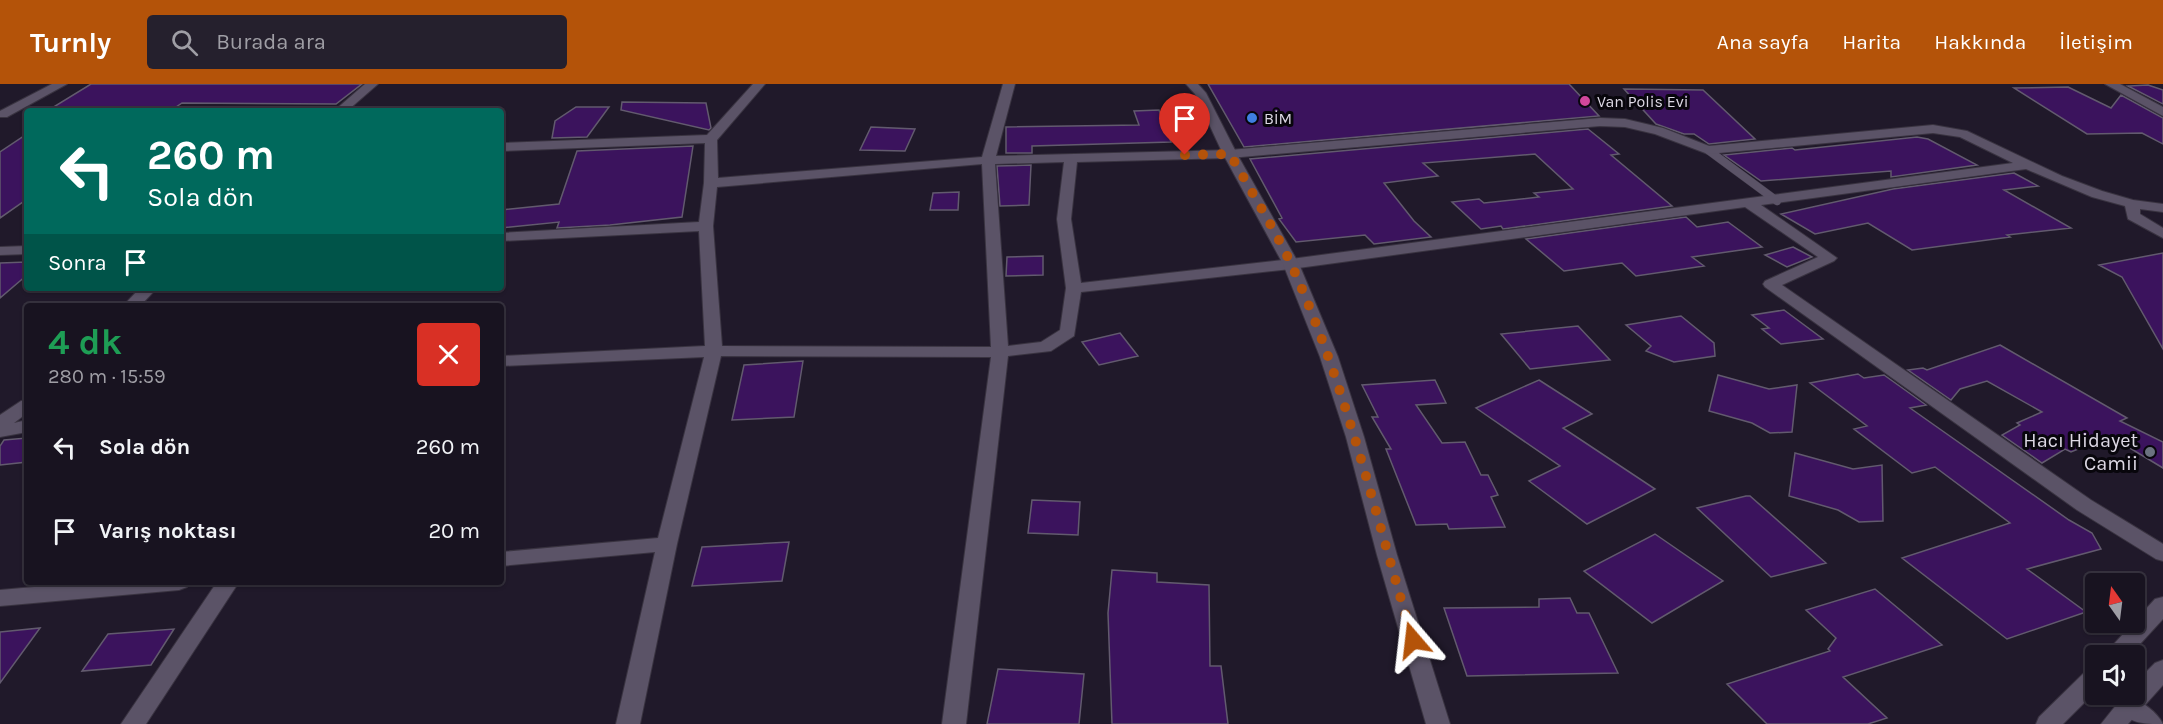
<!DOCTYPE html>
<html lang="tr">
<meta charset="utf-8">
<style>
body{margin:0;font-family:Karla,sans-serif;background:#25202d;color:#f1f3f6;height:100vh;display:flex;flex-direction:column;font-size:22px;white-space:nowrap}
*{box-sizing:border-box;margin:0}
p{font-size:20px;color:#9f9ea5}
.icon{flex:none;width:33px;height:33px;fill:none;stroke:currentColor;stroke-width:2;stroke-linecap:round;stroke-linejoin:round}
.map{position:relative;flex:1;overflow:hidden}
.panel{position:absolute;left:24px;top:219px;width:480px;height:282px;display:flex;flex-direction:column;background:#181320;border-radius:6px;box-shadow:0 2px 4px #0004,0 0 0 2px #36323e}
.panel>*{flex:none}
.hud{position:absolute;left:24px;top:24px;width:480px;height:183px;border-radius:6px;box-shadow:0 2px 4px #0004,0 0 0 2px #36323e;background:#00695c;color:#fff;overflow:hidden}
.needle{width:39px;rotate:346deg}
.fabs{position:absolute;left:2085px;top:489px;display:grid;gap:12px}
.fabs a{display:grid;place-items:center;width:60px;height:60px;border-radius:6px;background:#181320;box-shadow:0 2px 4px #0004,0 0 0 2px #36323e;font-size:30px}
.pin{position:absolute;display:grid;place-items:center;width:51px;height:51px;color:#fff;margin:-62px -26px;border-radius:50% 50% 50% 0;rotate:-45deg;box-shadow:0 0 6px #0007}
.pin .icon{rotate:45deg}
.me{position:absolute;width:66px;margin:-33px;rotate:343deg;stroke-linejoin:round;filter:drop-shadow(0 0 4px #0008)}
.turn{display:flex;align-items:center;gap:21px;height:126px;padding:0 24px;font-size:27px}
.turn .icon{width:78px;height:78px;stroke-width:2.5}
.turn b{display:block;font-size:42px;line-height:51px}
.then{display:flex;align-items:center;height:57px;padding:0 24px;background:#0003;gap:12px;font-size:22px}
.round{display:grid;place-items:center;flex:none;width:63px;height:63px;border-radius:6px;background:#25202d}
.overview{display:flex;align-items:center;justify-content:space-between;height:102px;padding:0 24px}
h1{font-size:36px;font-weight:700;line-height:45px;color:#1e9e55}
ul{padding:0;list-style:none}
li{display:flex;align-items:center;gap:18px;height:84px;padding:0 24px}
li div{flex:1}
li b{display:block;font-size:22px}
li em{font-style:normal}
header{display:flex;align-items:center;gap:36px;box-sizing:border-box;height:84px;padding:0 30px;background:#b45309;color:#fff}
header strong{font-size:28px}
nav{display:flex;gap:33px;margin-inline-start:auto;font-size:21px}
.search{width:420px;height:54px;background:#25202d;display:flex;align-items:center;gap:15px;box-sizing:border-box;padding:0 21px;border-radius:6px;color:#9f9ea5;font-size:22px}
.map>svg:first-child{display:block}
</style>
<header>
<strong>Turnly</strong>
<div class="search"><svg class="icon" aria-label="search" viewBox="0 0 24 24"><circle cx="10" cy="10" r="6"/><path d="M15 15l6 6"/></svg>Burada ara</div>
<nav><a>Ana sayfa</a><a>Harita</a><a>Hakkında</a><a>İletişim</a></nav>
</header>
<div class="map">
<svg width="2163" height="640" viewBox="0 0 2163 640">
<rect width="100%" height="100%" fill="#20192a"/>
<!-- building -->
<path fill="#3b135d" stroke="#625a6e" stroke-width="1.5" d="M91,0H362L336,20L182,19L170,27H47Z
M1208,0H1569L1599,32L1244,63Z
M2148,1L2163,6V20L2128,2Z
M2068,3L2111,24L2121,11L2163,34V60L2142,49L2087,50L2014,4Z
M1624,5L1703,6L1755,55L1709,60L1694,50H1684L1656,40Z
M622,18L706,19L711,44L709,46L621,26Z
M576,23H609L587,53L552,54L555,37Z
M1159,26L1171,58L1032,62V69H1006V43L1139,41L1134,27Z
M871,43L915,45L905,67L860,66Z
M1588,45L1619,70L1611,71L1672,122L1503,145L1501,142L1481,145L1452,118L1479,115L1484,119L1539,113L1534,109L1573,105L1535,70L1423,79L1438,92L1384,99L1414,137L1431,153L1374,160L1365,151L1296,158L1279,135L1282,134L1250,75Z
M27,50V115L0,134V68Z
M1917,53L1928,55L1977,81L1891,93V87L1761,97L1724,71L1792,64L1795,66Z
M693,62L682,133L610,141L557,144L559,138L501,144V126L559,120L577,67Z
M1031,81L1029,121L1000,122L997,82Z
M2014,89L2038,102L2004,106L2071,144L2007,151L2010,153L1912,166L1868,139L1815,150L1781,130L1893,105Z
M959,108L958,126H930L933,109Z
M1686,133L1697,143L1728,138L1762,163L1692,173L1704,182L1636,192L1622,179L1564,187L1526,155Z
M1793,163L1812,173L1787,183L1765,171Z
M2163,169V265L2122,193L2099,181Z
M1043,172V191L1006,192L1007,173Z
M27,178V191L0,214V179Z
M1784,226L1823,255L1781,260L1762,245L1769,244L1752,231Z
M1681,232L1714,259L1715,272L1674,278L1646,267L1651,262L1626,241Z
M1578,242L1610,276L1530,285L1501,250Z
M1120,249L1138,272L1099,281L1082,258Z
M2000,261L2127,334L2120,337L2163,358V384L2110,352L2071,368L2065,365L2042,379L2002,351L2020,341L2017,339L2042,328L1987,297L1960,305L1951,316L1908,286L1923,284L1927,286Z
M803,277L794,333L732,336L744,281Z
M1858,290L1864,294L1884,291L1926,321L1910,324L2069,436L2092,449L2101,465L2027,485L2086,528L2007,555L1902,474L2010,439L1935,383L1912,389L1854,345L1867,342L1810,299Z
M1718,291L1769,305L1797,301L1792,348L1770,349L1752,339L1709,327Z
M1435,296L1446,319L1416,321L1442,359L1465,358L1481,391H1488L1498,411L1491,413L1505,443L1449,445L1447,440L1416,441L1386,365H1391L1372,333H1378L1362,301Z
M1539,296L1592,330L1563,344L1655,405L1587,440L1529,397L1560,382L1476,324Z
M27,354V378L0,381V362L4,356Z
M1795,369L1853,385L1882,381L1883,437L1859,438L1838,426L1789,412Z
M1746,412H1750L1826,479L1771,493L1697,424Z
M1032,416L1080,418L1078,451L1028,449Z
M1655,450L1723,497L1652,539L1584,487Z
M789,458L782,497L692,502L702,463Z
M1112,486L1157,489V498L1209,501L1210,582H1221L1228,640H1112L1108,529Z
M1875,505L1942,561L1843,593L1887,634L1868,640H1767L1727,600L1830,567L1828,565L1836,554L1806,526Z
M1570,514L1577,529H1589L1618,589L1467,592L1444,524L1539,523V515Z
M40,544L0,599V548Z
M174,545L151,581L82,587L108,550Z
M998,585L1084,590L1079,640H987Z"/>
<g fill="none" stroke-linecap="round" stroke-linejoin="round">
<defs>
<path id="service" d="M1708,66L1777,117"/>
<path id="minor" d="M52,0H67L7,33H0V27Z
M365,0H378L347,27H334Z
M753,0H765L717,56L718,94L982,73L1003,0H1015L996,72L1230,66L1600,34L1625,35L1663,44L1709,62L1933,41L1967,47L2062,92L2102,107L2133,116L2163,120V128L2140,125V130L2163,144V154L2128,135L2125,122L2092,113L2026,85L1761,121L1837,174L1834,177L1782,201L2091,416L2163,460V477L2156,475L2077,426L1765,203L1763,200L1765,197L1818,173L1745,123L1291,185L1081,208L1074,252L1051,267L1008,272L966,640H942L991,273L721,272L677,460L640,640H616L655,468L501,482V468L658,454L704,273L501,282V272L705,262L699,147L501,157V149L699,138L704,99L705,59L501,67V59L707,51ZM1600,42L1625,43L1655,50L1708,70L1933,49L1960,53L2013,79L1291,175L1081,199L1071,135L1077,78L1230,74ZM1064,78L1057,135L1066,204L1060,246L1041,258L1008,262L995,80ZM982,80L991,263L722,262L713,142L717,103Z
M2105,0H2120L2163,23V32Z
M27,162V170L0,171V163Z
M140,204H157L140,222H123Z
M27,316V329L14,339L27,336V348L0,353V331L21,317Z
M91,498H190L187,503L179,506L0,522V506Z
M217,498H239L146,640H121Z
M2130,613C2143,618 2157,628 2163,640C2144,640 2128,640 2118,623L2122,616Z"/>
<path id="tertiary" d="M1186,0H1198L1206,9L1237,70L1299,180L1338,273L1364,353L1397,471L1450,640H1426L1377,471L1346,353L1320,273L1283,180L1223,70L1195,10Z"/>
<path id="secondary" d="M2163,513V535L2129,572H2103L2155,515Z
M2163,576V601L2128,640H2101L2125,610H2134V600L2155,579Z
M2096,582V607L2063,640H2036L2039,633L2088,585Z"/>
</defs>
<!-- service casing -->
<use href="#service" stroke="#393340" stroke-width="9"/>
<!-- minor casing -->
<use href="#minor" stroke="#393340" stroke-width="2"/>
<!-- tertiary casing -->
<use href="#tertiary" stroke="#393340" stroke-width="2"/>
<!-- secondary casing -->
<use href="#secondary" stroke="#393340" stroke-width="2"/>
<!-- service -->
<use href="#service" stroke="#5b5367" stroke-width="8"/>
<!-- minor -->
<use href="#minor" fill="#5b5367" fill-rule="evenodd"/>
<!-- tertiary -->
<use href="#tertiary" fill="#5b5367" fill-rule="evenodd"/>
<!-- secondary -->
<use href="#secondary" fill="#5b5367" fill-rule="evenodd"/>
</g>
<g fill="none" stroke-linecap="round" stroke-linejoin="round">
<!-- route -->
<path stroke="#b45309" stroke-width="10" stroke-dasharray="0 18" d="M1185,71L1230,70C1251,107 1274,144 1292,182C1346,302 1375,430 1413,556"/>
</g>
<!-- markers -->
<circle fill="#d1479c" stroke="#08060c" stroke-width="2" cx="1585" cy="17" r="6"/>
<circle fill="#3f7fe0" stroke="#08060c" stroke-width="2" cx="1252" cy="34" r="6"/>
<circle fill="#6b7280" stroke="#08060c" stroke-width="2" cx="2150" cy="368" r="6"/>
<g text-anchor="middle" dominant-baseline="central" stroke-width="6" stroke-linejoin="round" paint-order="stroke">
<!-- far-poi labels -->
<g font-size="16" fill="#ded9e5" stroke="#08060c" text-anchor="start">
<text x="1597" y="17">Van Polis Evi</text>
<text x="1264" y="34">BİM</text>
</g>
<!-- poi labels -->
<g font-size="20" fill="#ded9e5" stroke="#08060c" text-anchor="end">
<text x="2138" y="356">Hacı Hidayet<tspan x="2138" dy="23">Camii</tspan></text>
</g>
</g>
</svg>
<div class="fabs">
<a><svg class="needle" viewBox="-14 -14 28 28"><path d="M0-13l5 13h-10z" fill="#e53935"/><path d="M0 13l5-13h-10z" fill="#9f9ea5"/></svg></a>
<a><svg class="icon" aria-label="sound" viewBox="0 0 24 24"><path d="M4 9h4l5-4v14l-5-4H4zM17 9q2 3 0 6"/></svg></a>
</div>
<div class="pin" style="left:1185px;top:71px;background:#d93025"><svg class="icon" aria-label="arrive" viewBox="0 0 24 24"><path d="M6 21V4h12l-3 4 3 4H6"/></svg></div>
<svg class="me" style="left:1413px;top:556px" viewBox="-20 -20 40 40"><path d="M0-17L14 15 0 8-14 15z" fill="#b45309" stroke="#fff" stroke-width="4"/></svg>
<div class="hud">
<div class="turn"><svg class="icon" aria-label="left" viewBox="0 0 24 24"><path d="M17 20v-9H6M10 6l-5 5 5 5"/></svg><div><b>260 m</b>Sola dön</div></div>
<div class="then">Sonra<svg class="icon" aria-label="arrive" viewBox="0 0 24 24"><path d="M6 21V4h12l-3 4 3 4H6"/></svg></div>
</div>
<section class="panel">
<div class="overview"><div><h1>4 dk</h1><p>280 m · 15:59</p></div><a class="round" style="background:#d93025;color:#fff"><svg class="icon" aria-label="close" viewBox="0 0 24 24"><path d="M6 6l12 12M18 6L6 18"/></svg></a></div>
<ul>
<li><svg class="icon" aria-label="left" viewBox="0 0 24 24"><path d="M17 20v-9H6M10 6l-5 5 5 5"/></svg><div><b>Sola dön</b></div><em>260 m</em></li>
<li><svg class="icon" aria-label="arrive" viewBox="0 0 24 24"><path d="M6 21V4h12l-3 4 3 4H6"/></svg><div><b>Varış noktası</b></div><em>20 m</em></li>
</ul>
</section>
</div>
